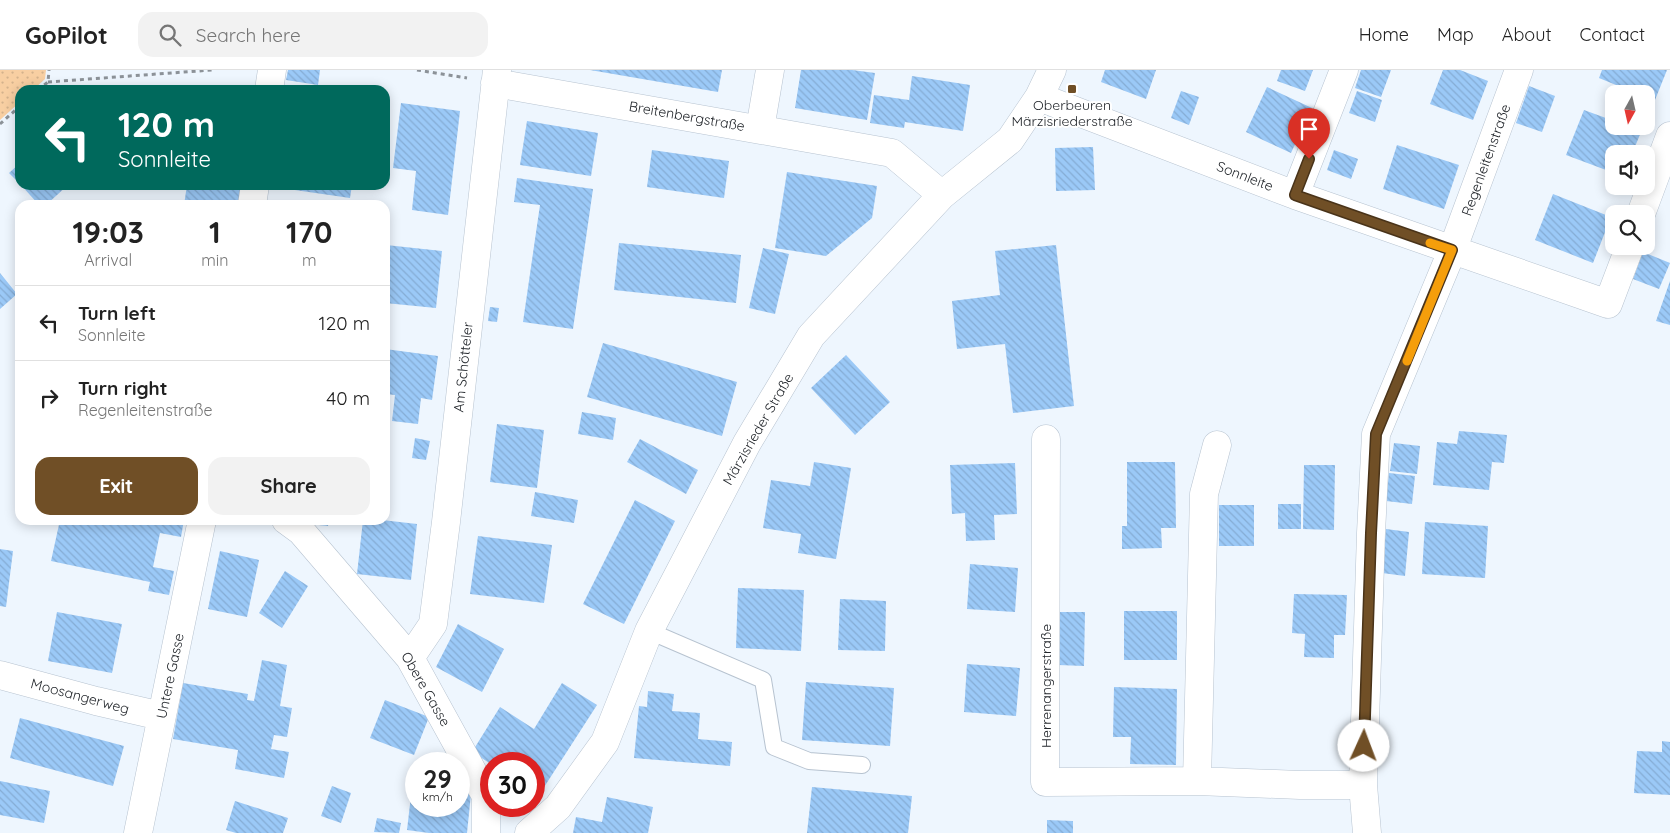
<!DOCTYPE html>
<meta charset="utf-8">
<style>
body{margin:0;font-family:Quicksand,sans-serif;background:#f2f2f2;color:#222;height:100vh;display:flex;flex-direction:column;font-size:19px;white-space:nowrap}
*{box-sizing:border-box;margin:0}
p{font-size:16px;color:#767676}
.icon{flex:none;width:28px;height:28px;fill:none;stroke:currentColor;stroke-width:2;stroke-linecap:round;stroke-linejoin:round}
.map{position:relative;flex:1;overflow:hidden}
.drawer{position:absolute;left:15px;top:130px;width:375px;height:325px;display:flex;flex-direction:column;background:#fff;border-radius:15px;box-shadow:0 2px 12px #0003}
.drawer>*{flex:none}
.hud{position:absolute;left:15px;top:15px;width:375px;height:105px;border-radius:15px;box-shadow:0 2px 12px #0003;background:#00695c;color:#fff;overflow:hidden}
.needle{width:32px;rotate:188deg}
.tools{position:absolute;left:1605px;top:15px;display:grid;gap:10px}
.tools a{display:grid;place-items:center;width:50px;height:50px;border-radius:10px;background:#fff;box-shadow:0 2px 12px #0003;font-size:25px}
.speed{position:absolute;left:405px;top:682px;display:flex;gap:10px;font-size:25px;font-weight:700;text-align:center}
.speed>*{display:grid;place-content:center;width:65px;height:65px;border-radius:50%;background:#fff;box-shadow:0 2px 12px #0003;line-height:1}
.speed small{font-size:12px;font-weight:400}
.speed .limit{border:8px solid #d22;background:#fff;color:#111}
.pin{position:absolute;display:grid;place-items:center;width:42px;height:42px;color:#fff;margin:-51px -21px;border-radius:50% 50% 50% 0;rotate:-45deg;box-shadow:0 0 5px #0007}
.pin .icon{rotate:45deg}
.me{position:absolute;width:55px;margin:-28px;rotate:2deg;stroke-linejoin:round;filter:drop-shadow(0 0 4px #0008)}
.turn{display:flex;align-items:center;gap:18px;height:105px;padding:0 20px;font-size:22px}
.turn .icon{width:65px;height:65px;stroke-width:2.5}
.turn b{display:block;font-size:35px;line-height:42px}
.eta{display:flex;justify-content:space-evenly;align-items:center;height:85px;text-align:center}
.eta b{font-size:30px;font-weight:800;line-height:35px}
.primary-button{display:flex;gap:10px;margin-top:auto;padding:10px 20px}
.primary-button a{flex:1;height:58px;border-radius:15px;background:#704f26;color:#fff;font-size:20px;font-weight:800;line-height:58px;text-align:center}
.primary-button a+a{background:#f2f2f2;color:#222}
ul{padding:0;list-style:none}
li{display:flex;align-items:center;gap:15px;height:75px;padding:0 20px;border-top:1px solid #e0e0e0}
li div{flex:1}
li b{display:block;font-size:19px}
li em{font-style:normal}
header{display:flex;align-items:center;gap:30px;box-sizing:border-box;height:70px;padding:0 25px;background:#fff;border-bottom:1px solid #e0e0e0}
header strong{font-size:24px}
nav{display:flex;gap:28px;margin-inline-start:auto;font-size:18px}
.search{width:350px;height:45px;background:#f2f2f2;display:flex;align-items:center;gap:12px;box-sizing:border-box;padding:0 18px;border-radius:15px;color:#767676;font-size:19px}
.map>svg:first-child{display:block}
</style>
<header>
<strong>GoPilot</strong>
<div class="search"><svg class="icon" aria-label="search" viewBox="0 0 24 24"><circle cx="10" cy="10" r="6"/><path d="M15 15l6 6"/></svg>Search here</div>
<nav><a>Home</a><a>Map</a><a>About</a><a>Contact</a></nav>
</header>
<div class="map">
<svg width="1670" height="763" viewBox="0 0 1670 763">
<defs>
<pattern id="grass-dots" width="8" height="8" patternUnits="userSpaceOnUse" patternTransform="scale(1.25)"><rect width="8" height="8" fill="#f8cfa2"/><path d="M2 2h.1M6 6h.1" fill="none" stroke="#d4b28c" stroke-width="1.8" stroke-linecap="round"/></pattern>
<pattern id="building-back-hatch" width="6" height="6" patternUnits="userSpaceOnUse" patternTransform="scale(1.25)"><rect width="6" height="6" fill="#9bc9f7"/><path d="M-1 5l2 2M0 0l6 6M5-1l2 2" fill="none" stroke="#85acd4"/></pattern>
</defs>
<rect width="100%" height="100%" fill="#eef6fe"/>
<!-- grass -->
<path fill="url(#grass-dots)" d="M0,0H46L45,9L33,20H20V32L0,50Z"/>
<!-- building -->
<path fill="url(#building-back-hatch)" d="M288,0H320L318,15L286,10Z
M590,0H722L718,22Z
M801,0H852L875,3L867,50L795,38Z
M1105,0H1156L1146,29L1101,12Z
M1281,0H1313L1305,21L1277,11Z
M1361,0H1391L1381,27L1355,18Z
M1443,0H1460L1488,11L1473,50L1430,34Z
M1602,0H1667L1655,30L1646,27V24H1638L1599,8Z
M912,6L970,15L963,61L905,52L904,58L870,53L874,25L909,30Z
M1529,16L1555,26L1542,62L1516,53Z
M1267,17L1312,38L1291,83L1246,62Z
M1181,21L1199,27L1189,55L1171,48Z
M1357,21L1382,30L1375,52L1349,43Z
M401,33L460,41L448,145L412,140L416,101L393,98Z
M1584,40L1614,51V56H1627L1641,62L1632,84H1614V103L1566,85Z
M527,51L598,63L591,106L520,95Z
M1397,75L1459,95L1444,139L1383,119Z
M1093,77L1095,120L1056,121L1055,78Z
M652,80L729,91L724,128L647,117Z
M1334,80L1358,89L1351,109L1327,100Z
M20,93V114L9,103Z
M787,102L877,116L872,148L826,186L775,178Z
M517,108L593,119L573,259L523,252L540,135L514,132Z
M21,115H68L46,135H39Z
M187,115L244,116L241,135H184Z
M289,115H352L350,128L288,119Z
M1553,124L1611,147L1593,193L1535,170Z
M619,173L741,185L736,233L614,220Z
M386,175L442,181L436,238L385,233Z
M1056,175L1074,336L1013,343L1005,274L957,279L952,231L1000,225L995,181Z
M763,178L789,184L775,244L749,238Z
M1643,182L1670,193L1659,219L1633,209Z
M0,203L17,224L0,239Z
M1670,211V255L1656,251Z
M490,237L499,238L497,252L488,251Z
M603,273L737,312L722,366L587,327Z
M385,279L438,286L432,330L421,328L418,354L392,351L395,325L385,324Z
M846,285L890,332L855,365L811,318Z
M582,342L616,348L613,370L578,364Z
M497,354L544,360L537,418L490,412Z
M1459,361L1507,365L1504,393L1492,392L1489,420L1433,415L1437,372L1457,374Z
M415,368L430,371L426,390L412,388Z
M640,369L698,400L686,424L627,392Z
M1394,373L1420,376L1417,404L1390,401Z
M814,392L851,398L836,489L798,483L801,464L763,458L771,410L810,416Z
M1127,392H1175L1176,458H1161L1162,478L1122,479V456H1127Z
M1015,393L1017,444L994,445L995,470L966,471L965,443L952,444L950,395Z
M1304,395H1335L1334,460L1303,459Z
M1389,403L1415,406L1412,434L1386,431Z
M535,422L578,430L574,453L531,446Z
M635,430L675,451L624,554L583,534Z
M1278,434H1301V459H1278Z
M1219,435H1254V476H1219Z
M60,450H184L181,467L160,463L153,497L174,501L169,525L148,521L150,512L51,491Z
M309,450H329L328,456L309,454Z
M363,450H382L417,454L411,510L357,504Z
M1425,452L1488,456L1485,508L1422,504Z
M1386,459L1409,462L1405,506L1382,503Z
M478,466L552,475L544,533L470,524Z
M0,479L13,481L6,537L0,536Z
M220,481L259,490L247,547L208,539Z
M970,494L1018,498L1015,542L967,539Z
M285,501L308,516L282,558L259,543Z
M738,518L804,520L801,581L736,578Z
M1294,524L1347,525L1345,565H1334V588L1304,587L1305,564L1292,563Z
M840,529L886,531L885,581L838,580Z
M1124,541H1177V590H1124Z
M57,542L122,554L112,603L48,591Z
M1059,542H1085L1084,596L1058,595Z
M458,554L504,579L482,622L436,597Z
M262,590L287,595L280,636L292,638L287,667L274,665L271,679L289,682L284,708L235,699L238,680L173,669L183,613L248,624L247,630L254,631Z
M967,594L1020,598L1016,646L964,642Z
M806,612L894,618L890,676L802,670Z
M562,613L597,635L539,725L534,721V694H491L472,682L500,637L534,659Z
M1114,617L1177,619L1176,695L1130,694L1131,667H1113Z
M648,621L674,624L672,641L700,643L698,669L732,672L730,696L634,688L639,636L647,637Z
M385,630L429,647L414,685L370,668Z
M20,648L124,676L113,716L10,688Z
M1662,671L1670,672V725L1634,723L1637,681L1662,682Z
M0,711L50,721L44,753L0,745Z
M332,716L351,723L341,753L321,746Z
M412,717L416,718V736H459V723L471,724L467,763H429L407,760Z
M812,717L912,726L908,763H807Z
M607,727L653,737L648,763H573L576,747L602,752Z
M235,731L288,748L283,763H236L226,760Z
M377,748L401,753L399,763L374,762Z
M1047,750L1073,751V763H1047Z"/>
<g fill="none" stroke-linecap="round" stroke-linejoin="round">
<defs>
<path id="lane" d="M649,561L763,610L774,677L809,691L862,695"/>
<path id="street" d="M495,13L892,83L942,125
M269,20L272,0
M1039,27L1295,125L1608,234L1630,176
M760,59L770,0
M1295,125L1344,0
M252,135L255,115
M1641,144L1670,66
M1046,369L1045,712L1197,711L1300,715H1363
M286,450L301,461L410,588L486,726V763
M410,588L433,554L446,452L497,0
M0,605L96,631L161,646
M1197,711L1204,424L1217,375
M138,763L202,450
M529,763L558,737L605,672L649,561L747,373L811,266L942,125L1010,70L1039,27L1052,0
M1367,763L1363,715L1371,463L1376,364L1452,181L1519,0"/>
</defs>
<!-- lane casing -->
<use href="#lane" stroke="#b7c3d0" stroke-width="18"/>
<!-- street casing -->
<use href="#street" stroke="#b7c3d0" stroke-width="29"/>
<!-- path -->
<path stroke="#8c9298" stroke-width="3" stroke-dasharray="4 4" stroke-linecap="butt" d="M417,0L467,8
M48,12L212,0
M38,20L48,12L49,0
M0,54L20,36"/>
<!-- lane -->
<use href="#lane" stroke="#fff" stroke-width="16"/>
<!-- street -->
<use href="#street" stroke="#fff" stroke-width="28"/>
</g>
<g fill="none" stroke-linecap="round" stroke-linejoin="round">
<defs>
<path id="route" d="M1309,89L1295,125L1452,180L1376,364L1371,463L1364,676"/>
</defs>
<!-- route casing -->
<use href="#route" stroke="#493319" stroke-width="12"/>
<!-- route -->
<use href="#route" stroke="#704f26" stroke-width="9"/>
<!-- slow -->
<path stroke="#f59e0b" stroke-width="9" d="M1407,291L1452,180L1430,173"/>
</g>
<!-- markers -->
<rect fill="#704f26" stroke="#fff" stroke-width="2" x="1067" y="14" width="10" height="10" rx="2.5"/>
<g text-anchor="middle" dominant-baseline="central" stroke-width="4" stroke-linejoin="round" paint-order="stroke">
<!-- poi labels -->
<g font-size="14" fill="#22262b" stroke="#fff">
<text x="1072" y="35">Oberbeuren<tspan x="1072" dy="16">Märzisriederstraße</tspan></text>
</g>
<!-- street labels -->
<g font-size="14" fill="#22262b" stroke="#fff">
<text transform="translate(687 46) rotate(10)">Breitenbergstraße</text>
<text transform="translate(1486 90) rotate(-70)">Regenleitenstraße</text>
<text transform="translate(1245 106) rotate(21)">Sonnleite</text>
<text transform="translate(463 297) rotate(-84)">Am Schötteler</text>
<text transform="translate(758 359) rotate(-60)">Märzisrieder Straße</text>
<text transform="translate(170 606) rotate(-78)">Untere Gasse</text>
<text transform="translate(1046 616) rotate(-90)">Herrenangerstraße</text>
<text transform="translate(426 619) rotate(60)">Obere Gasse</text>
<text transform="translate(80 626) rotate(15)">Moosangerweg</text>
</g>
</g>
</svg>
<div class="tools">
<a><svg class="needle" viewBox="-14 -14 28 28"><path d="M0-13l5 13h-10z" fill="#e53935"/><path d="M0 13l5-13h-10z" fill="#767676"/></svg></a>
<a><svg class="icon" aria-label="sound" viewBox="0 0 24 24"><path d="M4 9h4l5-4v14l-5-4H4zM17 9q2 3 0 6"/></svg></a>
<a><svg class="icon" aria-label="search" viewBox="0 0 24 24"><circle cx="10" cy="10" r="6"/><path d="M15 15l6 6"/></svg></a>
</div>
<div class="speed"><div>29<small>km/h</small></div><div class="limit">30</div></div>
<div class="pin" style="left:1309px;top:89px;background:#d93025"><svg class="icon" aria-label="arrive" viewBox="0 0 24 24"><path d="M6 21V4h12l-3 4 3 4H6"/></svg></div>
<svg class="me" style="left:1364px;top:676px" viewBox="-20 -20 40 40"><circle r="19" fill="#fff"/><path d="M0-13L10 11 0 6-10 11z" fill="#704f26"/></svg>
<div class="hud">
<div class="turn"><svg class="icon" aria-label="left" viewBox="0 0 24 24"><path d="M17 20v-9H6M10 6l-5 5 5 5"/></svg><div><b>120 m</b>Sonnleite</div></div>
</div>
<section class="drawer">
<div class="eta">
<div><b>19:03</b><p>Arrival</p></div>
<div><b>1</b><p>min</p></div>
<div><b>170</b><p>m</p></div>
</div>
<ul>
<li><svg class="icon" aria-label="left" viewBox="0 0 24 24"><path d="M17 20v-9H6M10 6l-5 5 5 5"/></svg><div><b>Turn left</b><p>Sonnleite</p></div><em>120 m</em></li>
<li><svg class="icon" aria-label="right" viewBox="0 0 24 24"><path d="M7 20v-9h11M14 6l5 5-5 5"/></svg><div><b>Turn right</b><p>Regenleitenstraße</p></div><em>40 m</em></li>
</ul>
<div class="primary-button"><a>Exit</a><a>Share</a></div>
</section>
</div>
